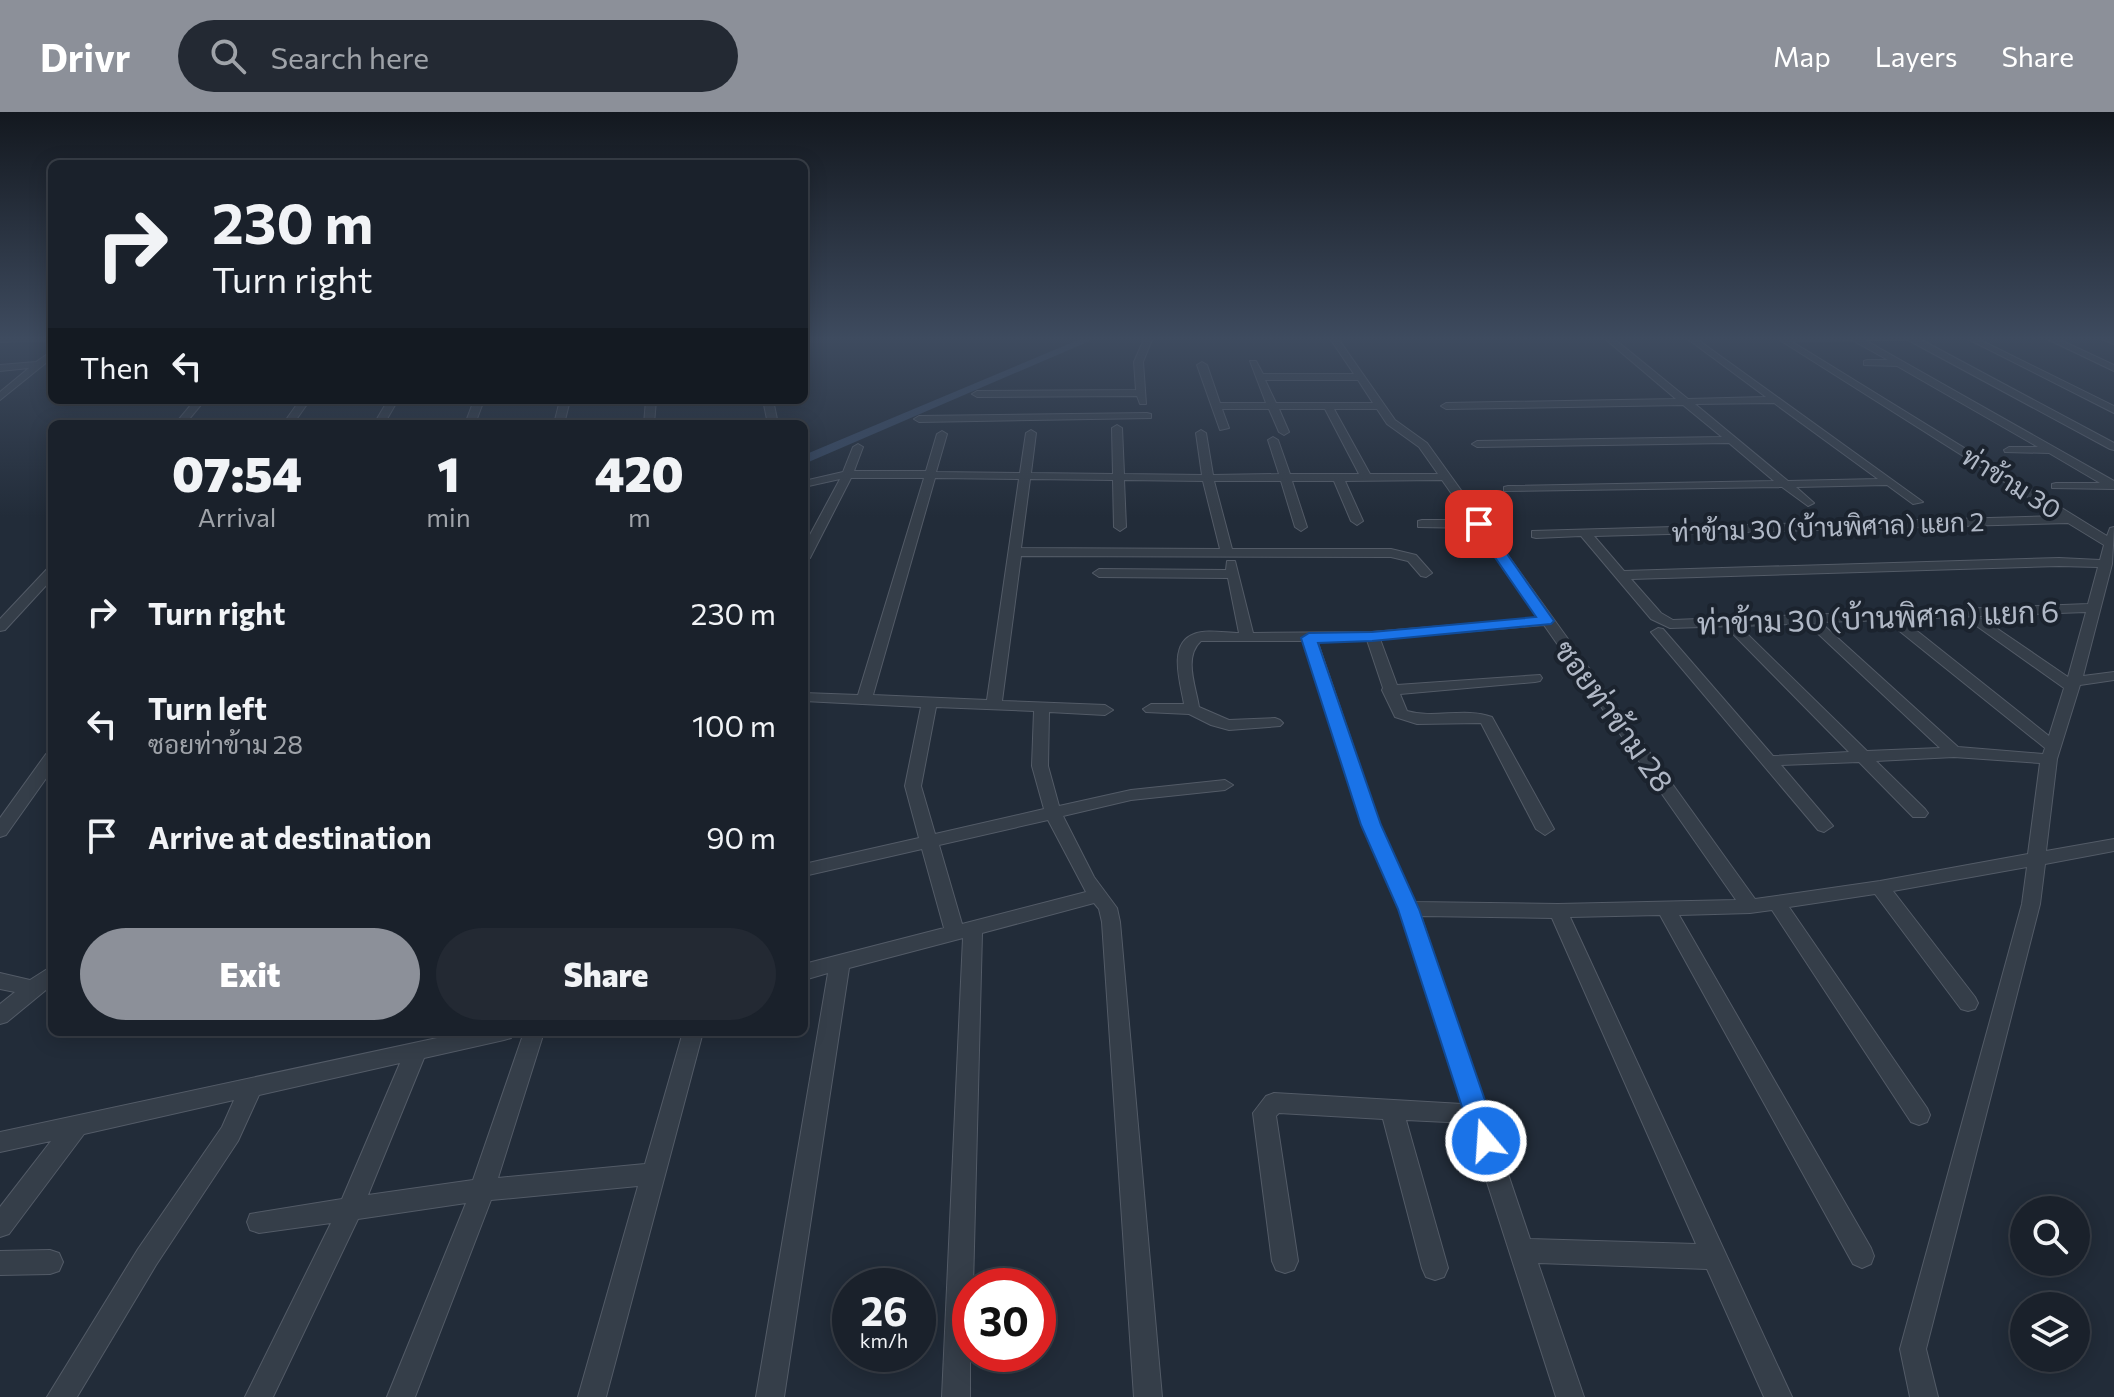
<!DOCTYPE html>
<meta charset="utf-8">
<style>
body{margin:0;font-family:Commissioner,Sarabun,sans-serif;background:#232933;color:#f1f3f6;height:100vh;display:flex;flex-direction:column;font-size:30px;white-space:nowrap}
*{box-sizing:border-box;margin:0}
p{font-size:26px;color:#9fa3a9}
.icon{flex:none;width:44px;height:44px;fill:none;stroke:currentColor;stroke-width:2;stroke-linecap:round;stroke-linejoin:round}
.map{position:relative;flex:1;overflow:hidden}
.sheet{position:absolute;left:48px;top:308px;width:760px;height:616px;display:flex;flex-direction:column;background:#1a212b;border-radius:12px;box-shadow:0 4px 20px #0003,0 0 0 2px #383e47}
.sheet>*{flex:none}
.banner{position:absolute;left:48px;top:48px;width:760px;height:244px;border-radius:12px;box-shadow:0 4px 20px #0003,0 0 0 2px #383e47;background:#1a212b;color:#f1f3f6;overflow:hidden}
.tools{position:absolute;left:2010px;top:1084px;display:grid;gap:16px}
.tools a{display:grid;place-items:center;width:80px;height:80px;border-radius:50%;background:#1a212b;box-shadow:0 4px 20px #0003,0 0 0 2px #383e47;font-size:40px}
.speed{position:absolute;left:832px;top:1156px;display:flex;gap:16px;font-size:40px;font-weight:700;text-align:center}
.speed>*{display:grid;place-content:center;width:104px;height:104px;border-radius:50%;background:#1a212b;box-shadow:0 4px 20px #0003,0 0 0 2px #383e47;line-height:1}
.speed small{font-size:20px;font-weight:400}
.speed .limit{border:12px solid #d22;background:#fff;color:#111}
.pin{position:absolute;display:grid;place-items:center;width:68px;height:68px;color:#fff;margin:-34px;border-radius:16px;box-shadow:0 4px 12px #0006}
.me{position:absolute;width:88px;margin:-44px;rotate:342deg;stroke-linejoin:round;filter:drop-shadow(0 0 6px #0008)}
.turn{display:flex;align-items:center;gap:28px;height:168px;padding:0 32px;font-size:36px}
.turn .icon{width:104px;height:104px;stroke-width:2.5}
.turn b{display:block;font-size:56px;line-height:68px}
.then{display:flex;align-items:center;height:76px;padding:0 32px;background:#0003;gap:16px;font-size:30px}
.eta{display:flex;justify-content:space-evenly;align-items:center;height:136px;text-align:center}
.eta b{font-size:48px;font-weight:800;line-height:56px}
.button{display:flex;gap:16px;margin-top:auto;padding:16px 32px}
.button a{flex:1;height:92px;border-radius:48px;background:#8c9099;color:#fff;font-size:32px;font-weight:800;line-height:92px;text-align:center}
.button a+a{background:#232933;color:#f1f3f6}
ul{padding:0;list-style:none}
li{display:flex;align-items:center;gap:24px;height:112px;padding:0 32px}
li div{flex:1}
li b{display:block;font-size:30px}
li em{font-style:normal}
header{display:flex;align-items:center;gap:48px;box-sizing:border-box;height:112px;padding:0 40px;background:#8c9099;color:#fff}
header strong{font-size:38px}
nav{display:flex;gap:44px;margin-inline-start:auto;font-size:28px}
.search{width:560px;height:72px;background:#232933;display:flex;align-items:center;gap:20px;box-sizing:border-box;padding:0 28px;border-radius:44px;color:#9fa3a9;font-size:30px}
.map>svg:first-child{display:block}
</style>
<header>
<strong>Drivr</strong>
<div class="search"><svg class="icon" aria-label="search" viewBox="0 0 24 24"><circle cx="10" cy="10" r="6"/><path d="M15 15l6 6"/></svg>Search here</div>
<nav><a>Map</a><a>Layers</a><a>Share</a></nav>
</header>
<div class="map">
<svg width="2114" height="1285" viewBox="0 0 2114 1285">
<rect width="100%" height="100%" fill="#222c39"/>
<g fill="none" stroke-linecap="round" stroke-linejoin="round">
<!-- canal -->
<path fill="#364760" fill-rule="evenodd" d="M1085,225H1099L804,352V343Z"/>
<defs>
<path id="minor" d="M1145,225H1153L1143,250L1146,292H1140L1137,284L977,285L972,282L977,279L1136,278L1134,250Z
M1329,225H1337L1395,308L1427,331L1755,787L1880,769L2028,742L2040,651L1954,645L1876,649L1925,697L1928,701L1925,705H1913L1859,650L1781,653L1833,714L1824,720L1818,718L1651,520L1658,516L1663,517L1773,644L1849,640L1731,520L1729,517L1733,514L1670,516L1651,507L1581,424L1536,426L1532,425V419L2058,404L1775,225H1916L2114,331V338L2110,337L1908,228H1865L2114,369V377L2052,376V372L2056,371H2100L2049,341L2005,340L2004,338L2009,335H2038L1897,254L1864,253V249L1867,248H1888L1852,228L1791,229L2107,424L2110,416L2114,415L2112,452L2083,564L2114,560V568L2080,573L2057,647L2046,739L2114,727V739L2045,752L2040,792L1926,1237L1938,1285H1910L1900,1237L2022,792L2027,755L1893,779L1975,885L1978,891L1975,897L1968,899L1961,897L1875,782L1789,795L1927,996L1930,1003L1927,1010L1919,1013L1911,1010L1772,798L1750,801L1679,803L1871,1136L1874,1144L1871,1152L1862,1156L1853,1152L1660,803L1570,805L1792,1285H1764L1707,1157L1538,1151L1584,1285H1556L1468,1011L1406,1008L1448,1156L1444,1165L1435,1168L1426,1165L1422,1156L1383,1007L1279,1001L1276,1004L1298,1149L1294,1158L1285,1161L1276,1158L1272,1149L1253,1001L1266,984L1274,981L1462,992L1400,797L1362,713L1303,529H1201C1183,545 1196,575 1199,595L1229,608L1275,606L1280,608L1283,611L1280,614L1229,618L1211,613L1189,602L1146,600L1143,597L1151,592H1184C1181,572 1167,532 1194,522C1206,517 1226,521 1239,521L1228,466L1099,465L1093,461L1099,457L1226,458L1227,449H1235L1253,521L1372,520L1538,506L1475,416L1418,415V409L1422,408H1470L1442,368L1345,369L1363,409L1357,413L1351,409L1334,369H1292L1307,415L1301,419L1295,415L1281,369H1214L1232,437H1391L1416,443L1432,461L1426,465L1421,464L1408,449L1391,445L1021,444L1002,589L1105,593L1113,598L1105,603L1049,600L1048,654L1059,694L1131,678L1225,668L1233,673L1225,678L1131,688L1063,704L1094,765L1117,796L1120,810L1162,1285H1134L1102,810L1099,797L1094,791L982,821L973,1174H970V1285H942L963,826L849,856L784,1285H756L828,861L804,868V852L944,816L922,737L804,764V752L919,726L905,674L921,595L804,589V581L858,583L924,366H851L810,446L804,450V434L840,367L804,375V369L843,360L853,335L858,332L863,335L854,359H926L937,322L942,319L947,322L936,360L1020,361L1026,321L1031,318L1036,321L1031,361L1113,362L1112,316L1117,313L1122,316L1124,362L1202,363L1196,321L1201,318L1206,321L1213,363L1279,362L1268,328L1273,325L1278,328L1290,362H1359L1325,297H1279L1289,320L1284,323L1279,320L1269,297H1222L1229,316L1220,318L1197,253L1202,250L1207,253L1220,291H1266L1250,249H1256L1263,262H1354ZM1265,268H1358L1373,291H1276ZM1334,297H1377L1387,312L1419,335L1438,362H1370ZM935,366L1019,367L987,588L873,583ZM1030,367L1113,368L1114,415L1120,419L1126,415L1124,368L1203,369L1220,437L1021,436ZM2068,411L2104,433L2100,448L2059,446L1624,459L1594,424ZM2059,454L2098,455L2088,492L1673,508L1661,501L1631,467ZM2086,500L2068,565L1983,507L1978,506L1971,510L2064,576L2049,624L1902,507ZM1892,508V513L2045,636L2043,642L1958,635L1820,510ZM1815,511L1811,514L1813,517L1940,636L1867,639L1739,514ZM1544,513L1736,788L1558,792L1415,790L1380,713L1317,528H1367L1383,576L1382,578L1395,605L1417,612L1481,611L1536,717L1545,723L1554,717L1492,605C1464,595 1435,607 1407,599L1400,582L1535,570L1540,569L1542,566L1540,563L1397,573L1380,527ZM936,595L1034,599L1032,654L1044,697L935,722L921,674ZM1048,708L1086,780L962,812L939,733ZM1421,804L1552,806L1696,1132L1530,1127Z
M1603,225H1612L1688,287L1766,285L1685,225H1694L1923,390L1913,392L1887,373L1796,375L1814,391L1808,394L1782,375L1504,379V375L1508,374L1774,369L1729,331L1477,335L1472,332L1477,329L1722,325L1683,293L1446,297L1441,294L1446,291L1676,287ZM1774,291L1878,367L1788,369L1695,292Z
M1964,225H1974L2114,294V301Z
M2043,225H2054L2114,253V259Z
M2100,225L2114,226V232L2101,227Z
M52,239V246L0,288V280L29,256L0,259V253L36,250Z
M195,288H205L185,312H175Z
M300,288H310L293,312H283Z
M388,288H398L384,312H374Z
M474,288H484L475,312H465Z
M560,288H570L564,312H554Z
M646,288H656L654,312H644Z
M763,288H773L778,312H768Z
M1147,301L1151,302V306L919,310L914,307L919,304Z
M52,455V467L5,518L0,519V507L48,456Z
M52,641V658L6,723L0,725V706L46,642Z
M52,854V873L7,910L0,912V892L15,880L0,877V861L30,868Z
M465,920H514L511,926L504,928L424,946L368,1083L473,1068L524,920H544L498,1066L645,1052L683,920H703L606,1285H578L638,1074L491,1088L415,1285H387L466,1091L358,1107L273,1285H245L331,1111L259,1121L250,1118L247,1110L250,1102L342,1087L400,951L259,983L238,1029L156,1153L77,1285H47L138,1137L222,1015L234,988L84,1022L9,1122L0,1125V1095L51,1029L0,1040V1020Z
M50,1138L59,1141L63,1150L59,1159L50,1162L0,1163V1139Z"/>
<path id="tertiary" d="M0,225H52V228L0,230Z"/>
</defs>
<!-- minor casing -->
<use href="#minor" stroke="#535b67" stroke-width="2"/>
<!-- tertiary casing -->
<use href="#tertiary" stroke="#535b67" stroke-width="2"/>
<!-- minor -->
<use href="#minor" fill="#353e49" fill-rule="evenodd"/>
<!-- tertiary -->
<use href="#tertiary" fill="#353e49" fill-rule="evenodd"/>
</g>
<!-- sky -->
<linearGradient id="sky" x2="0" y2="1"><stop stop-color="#13181f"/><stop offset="0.56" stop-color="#3e4b5f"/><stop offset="1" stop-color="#3e4b5f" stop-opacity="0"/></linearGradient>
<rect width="2114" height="405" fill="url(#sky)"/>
<!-- route -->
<path fill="#1a73e8" stroke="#114b97" stroke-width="2" d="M1474,409H1484L1554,509L1551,512L1372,529L1318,531L1381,713L1419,797L1499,1029L1495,1038L1486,1041L1476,1038L1473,1029L1398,797L1361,713L1301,526L1309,521L1372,520L1536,505L1472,412Z"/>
<g text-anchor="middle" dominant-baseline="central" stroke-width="8" stroke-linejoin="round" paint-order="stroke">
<!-- far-street labels -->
<g font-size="26" fill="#b0b8c6" stroke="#1b232e">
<text transform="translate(2012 370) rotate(32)">ท่าข้าม 30</text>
<text transform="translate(1828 414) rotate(-2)">ท่าข้าม 30 (บ้านพิศาล) แยก 2</text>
</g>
<!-- street labels -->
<g font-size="30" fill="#b0b8c6" stroke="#1b232e">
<text transform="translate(1878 504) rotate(-2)">ท่าข้าม 30 (บ้านพิศาล) แยก 6</text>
<text transform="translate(1615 603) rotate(54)">ซอยท่าข้าม 28</text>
</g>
</g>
</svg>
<div class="tools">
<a><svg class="icon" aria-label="search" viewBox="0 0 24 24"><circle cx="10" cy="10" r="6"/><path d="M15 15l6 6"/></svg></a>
<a><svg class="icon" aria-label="layers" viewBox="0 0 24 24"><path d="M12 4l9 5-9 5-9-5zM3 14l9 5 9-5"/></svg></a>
</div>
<div class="speed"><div>26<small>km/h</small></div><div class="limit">30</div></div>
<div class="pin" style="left:1479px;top:412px;background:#d93025"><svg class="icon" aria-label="arrive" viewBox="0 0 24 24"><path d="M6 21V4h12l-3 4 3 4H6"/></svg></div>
<svg class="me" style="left:1486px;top:1029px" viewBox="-20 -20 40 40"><circle r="17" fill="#1a73e8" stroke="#fff" stroke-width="3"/><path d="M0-11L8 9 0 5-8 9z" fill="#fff"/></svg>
<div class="banner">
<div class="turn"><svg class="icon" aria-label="right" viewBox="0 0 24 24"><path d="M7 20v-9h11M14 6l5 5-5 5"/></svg><div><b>230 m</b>Turn right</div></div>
<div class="then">Then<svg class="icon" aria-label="left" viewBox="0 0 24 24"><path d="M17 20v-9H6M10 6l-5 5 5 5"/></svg></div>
</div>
<section class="sheet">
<div class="eta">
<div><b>07:54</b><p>Arrival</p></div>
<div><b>1</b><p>min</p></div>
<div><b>420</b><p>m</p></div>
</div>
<ul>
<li><svg class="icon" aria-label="right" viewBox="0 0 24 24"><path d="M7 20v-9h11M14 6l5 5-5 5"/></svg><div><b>Turn right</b></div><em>230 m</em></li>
<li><svg class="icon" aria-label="left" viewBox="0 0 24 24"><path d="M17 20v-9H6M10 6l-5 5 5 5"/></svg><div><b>Turn left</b><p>ซอยท่าข้าม 28</p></div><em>100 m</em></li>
<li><svg class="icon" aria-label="arrive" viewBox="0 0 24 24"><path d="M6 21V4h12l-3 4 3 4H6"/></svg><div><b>Arrive at destination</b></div><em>90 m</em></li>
</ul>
<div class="button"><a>Exit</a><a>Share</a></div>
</section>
</div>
